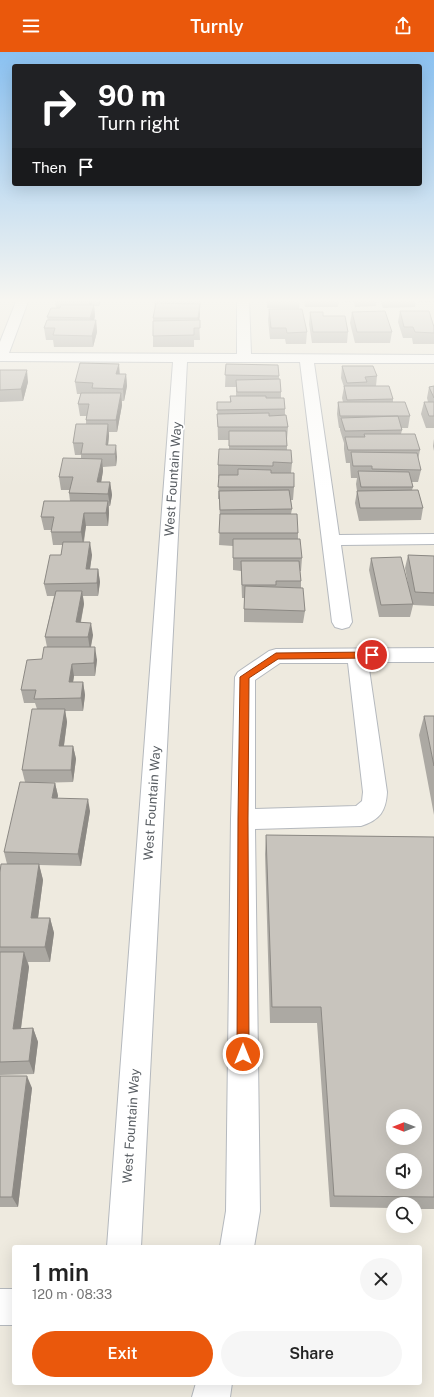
<!DOCTYPE html>
<meta charset="utf-8">
<style>
body{margin:0;font-family:"Public Sans",sans-serif;background:#f6f6f6;color:#222;height:100vh;display:flex;flex-direction:column;font-size:15px;white-space:nowrap}
*{box-sizing:border-box;margin:0}
p{font-size:13px;color:#767676}
.icon{flex:none;width:22px;height:22px;fill:none;stroke:currentColor;stroke-width:2;stroke-linecap:round;stroke-linejoin:round}
.map{position:relative;flex:1;overflow:hidden}
.panel{position:absolute;left:12px;top:1193px;width:410px;height:140px;display:flex;flex-direction:column;background:#fff;border-radius:4px;box-shadow:0 4px 16px #0002}
.panel>*{flex:none}
.banner{position:absolute;left:12px;top:12px;width:410px;height:122px;border-radius:4px;box-shadow:0 4px 16px #0002;background:#202124;color:#fff;overflow:hidden}
.needle{width:26px;rotate:270deg}
.fabs{position:absolute;left:386px;top:1057px;display:grid;gap:8px}
.fabs a{display:grid;place-items:center;width:36px;height:36px;border-radius:50%;background:#fff;box-shadow:0 4px 16px #0002;font-size:20px}
.pin{position:absolute;display:grid;place-items:center;width:34px;height:34px;color:#fff;margin:-17px;border:2px solid #fff;border-radius:50%;box-shadow:0 1px 4px #0007}
.me{position:absolute;width:44px;margin:-22px;rotate:0deg;stroke-linejoin:round;filter:drop-shadow(0 0 3px #0008)}
.turn{display:flex;align-items:center;gap:14px;height:84px;padding:0 20px;font-size:18px}
.turn .icon{width:52px;height:52px;stroke-width:2.5}
.turn b{display:block;font-size:28px;line-height:34px}
.then{display:flex;align-items:center;height:38px;padding:0 20px;background:#0003;gap:8px;font-size:15px}
.round{display:grid;place-items:center;flex:none;width:42px;height:42px;border-radius:21px;background:#f6f6f6}
.head{display:flex;align-items:center;justify-content:space-between;height:68px;padding:0 20px}
h1{font-size:24px;font-weight:600;line-height:30px}
.cta{display:flex;gap:8px;margin-top:auto;padding:8px 20px}
.cta a{flex:1;height:46px;border-radius:24px;background:#ea580c;color:#fff;font-size:16px;font-weight:600;line-height:46px;text-align:center}
.cta a+a{background:#f6f6f6;color:#222}
header{display:flex;justify-content:space-between;align-items:center;height:52px;padding:0 20px;background:#ea580c;color:#fff;font-size:18px;font-weight:600}
.map>svg:first-child{display:block}
</style>
<header><svg class="icon" aria-label="menu" viewBox="0 0 24 24"><path d="M4 6h16M4 12h16M4 18h16"/></svg>Turnly<svg class="icon" aria-label="share" viewBox="0 0 24 24"><path d="M12 15V3M7 8l5-5 5 5M5 13v7h14v-7"/></svg></header>
<div class="map">
<svg width="434" height="1345" viewBox="0 0 434 1345">
<rect width="100%" height="100%" fill="#eeeadf"/>
<g fill="none" stroke-linecap="round" stroke-linejoin="round">
<defs>
<path id="minor" d="M17,247H29L9,301L237,302V247H249L251,302L434,303V311H314L339,483L434,482V492L341,493L352,570L349,575L342,577L335,575L332,570L300,310H187L141,1195H107L173,310L0,309V290Z
M434,596V610H368L387,740C386,759 380,768 361,774L255,777L260,1159L254,1195H220L226,1159L231,767L235,625L238,620L269,599L276,597ZM280,611H348L363,740L362,749L356,754L255,757V628Z
M0,1237H14V1273H0Z
M196,1331H232L230,1345H192Z"/>
</defs>
<!-- minor casing -->
<use href="#minor" stroke="#b5b9be" stroke-width="2"/>
<!-- minor -->
<use href="#minor" fill="#fff" fill-rule="evenodd"/>
</g>
<!-- wall -->
<path fill="#aca9a3" d="M56,247H101L99,254H94L95,264L94,268H96L97,280L93,295H54L53,288H46L44,276L48,268L47,265L56,256L55,249Z
M154,247H201L199,268L200,288H194V295H153V266L155,256Z
M267,247H300L299,257L267,256Z
M304,247H339L338,255H305Z
M342,247H377L376,254L355,255L354,250H342Z
M380,247H416L415,255L383,256Z
M417,247H434V250H418Z
M269,257L307,280L306,292H286L285,287H270L268,268Z
M400,259L434,275V292H413L412,286H403L398,270Z
M310,260L348,280L347,291H312L309,272Z
M352,260L392,280L390,291H355L350,271Z
M119,312V322H126L127,334L124,349H122V353L117,380H109V384L108,393L117,405L116,414L103,415V419L101,430H110L112,443L110,454H109V461L108,474H86L84,490L92,503L90,517H98L100,530L98,544H83L84,552L81,570L93,583L91,595L97,608L95,624H74L73,630H83L85,643L83,659H65L67,670L64,694H73L76,707L73,730L36,731H55L58,744L57,746L90,759L81,814L39,813L43,828L38,866H50L54,881L50,910H28L29,915L21,977L33,976L38,990L34,1022L0,1023V820L7,812L4,800L25,730L22,718L37,657L35,651H24L21,638L42,607L47,595L45,585L54,544H47L44,532L61,503L63,493H53L51,480V478H44L41,465L70,449L69,441L70,438H61L59,425L81,407V403H75L73,391L86,372V368L87,364H80L78,352L81,342H77L75,330Z
M226,312L279,324V327L281,340V346L285,357V363L288,375L287,387V398L292,411L291,421L294,435L293,448H291L292,457L291,462L298,481V487L302,506L301,519H300L301,529V535L305,559L303,571L244,570V546H242L241,519L233,518V494L219,493L220,467L219,447H218L219,426H218V413L229,397V388H218L217,350H230V344H236V335H225Z
M342,314L377,324L376,334L393,347V350L410,364L408,376H401L402,378L401,382L420,398L418,408L421,418L418,430H412L413,435L412,438L423,456L421,468L359,469L355,451L357,439L356,432L357,426H351L350,413V411H346L344,397V391L340,378V376H339L337,362L338,350H343L342,346L344,335L341,326Z
M0,318L28,330L23,349L0,350Z
M434,334V376H426L421,362L424,350H428L427,346L429,335Z
M434,387V399L433,394Z
M408,503L434,504V554L413,553L410,565H379L369,518L371,506L409,537L405,516Z
M424,664H434V763L419,683Z
M266,783L434,785V1157H415V1152H393V1156L330,1155L317,971H270L265,802Z
M0,1024L32,1036L18,1155H0Z"/>
<!-- shaded-wall -->
<path fill="#8c8984" d="M90,247H91L92,254L90,260L89,249Z
M99,247H101L99,254Z
M200,252V263L198,278V266Z
M94,253L95,264L92,277L90,266Z
M96,268L97,280L93,295L92,284Z
M119,312L120,324L116,322Z
M27,318L28,330L23,349L21,337Z
M126,322L127,334L124,349L123,337Z
M121,341L122,353L117,380L116,368Z
M108,372L109,384L107,402L106,393Z
M116,393L117,405L116,414L115,402Z
M102,407L103,419L99,443L97,430Z
M110,430L112,443L110,454L108,442Z
M108,449L109,461L108,474L106,461Z
M84,461L86,474L83,492L81,480Z
M90,490L92,503L88,530L86,517Z
M98,517L100,530L98,544L97,531Z
M82,539L84,552L78,583L76,570Z
M91,571L93,583L90,598L88,585Z
M95,595L97,608L95,624L94,611Z
M72,612L74,624L71,643L69,630Z
M83,630L85,643L83,659L81,646Z
M65,657L67,670L62,707L59,694Z
M73,694L76,707L73,730L71,718Z
M55,731L58,744L55,758L52,746Z
M88,747L90,759L81,814L78,802Z
M39,812L43,828L36,881L31,866Z
M50,866L54,881L50,910L45,895Z
M24,900L29,915L19,990L13,977Z
M33,976L38,990L34,1022L29,1009Z
M27,1024L32,1036L18,1155L12,1145Z"/>
<!-- building -->
<path fill="#c8c4bd" stroke="#8c8984" fill-rule="evenodd" d="M56,247H90L89,249H55Z
M156,251L200,252L198,266H153Z
M61,253H94L90,266L47,265L51,256H60Z
M269,257H302L307,280L287,281L286,276H271Z
M385,259L392,280H357L352,260Z
M400,259H429L434,275V281L415,280L413,275H404Z
M310,260H323V264H345L348,280H313Z
M47,268H96L92,284L53,283L55,276H44Z
M200,268V276H194V283L153,284V269Z
M80,311L119,312L116,322H126L123,337L92,336L93,331L75,330Z
M226,312L278,313L279,324L225,323Z
M342,314H373L377,324L365,325L367,330L347,331Z
M0,318H27L21,337L0,338Z
M280,327L281,340H237L236,328Z
M344,334H389L393,347L347,348Z
M434,334V346L429,335Z
M81,341H121L116,368H86L89,352H78Z
M230,344H266V346H284L285,357L217,358V350H231Z
M338,350H405L410,364H340Z
M424,350H434V364H429Z
M269,361V364L286,363L288,375H218L217,362Z
M398,364L402,378L345,379L341,366Z
M76,372H108L106,393H116L115,402H81L83,391H73Z
M229,379H286L287,394H229Z
M364,382H415L420,398H348L345,385H365Z
M219,397L291,398L292,411L273,410V414L218,413Z
M351,400L417,401L421,418L372,417V414H353Z
M63,406L102,407L97,430H110L108,442L69,441L73,425H59Z
M238,417L271,418V421H294V435H218L219,423H238Z
M358,419L409,420L413,435H361Z
M289,438L292,457L220,458L219,439Z
M418,438L423,456H360L357,439Z
M44,449H108L106,461H84L81,480H51L54,465H41Z
M220,462H297L298,481H219Z
M233,487H300L302,506H233Z
M63,490H90L86,517H98L97,531L44,532L50,503H61Z
M408,503L434,504V541L415,540Z
M401,505L413,552L381,553L371,506Z
M241,509H299L301,529H276V533H242Z
M245,534L303,536L305,559L244,557Z
M56,539H82L76,570L91,571L88,585H45Z
M44,595H95L94,611L72,612L69,630H83L81,646L34,647L36,638H21L27,608L42,607Z
M32,657H65L59,694H73L71,718H22Z
M424,664H434V714Z
M20,730L55,731L52,746L88,747L78,802L4,800Z
M266,783L434,785V1145L334,1144L321,955H272ZM393,1064H415V1086H393ZM393,1108H415V1130H393Z
M1,812H39L31,866H50L45,895H0V820Z
M0,900H24L13,977L33,976L29,1009L0,1010Z
M0,1024H27L12,1145H0Z"/>
<!-- sky -->
<linearGradient id="sky" x2="0" y2="1"><stop stop-color="#8ac1f1"/><stop offset="0.57" stop-color="#f7f6f1"/><stop offset="1" stop-color="#f7f6f1" stop-opacity="0"/></linearGradient>
<rect width="434" height="436" fill="url(#sky)"/>
<!-- route -->
<path fill="#ea580c" stroke="#983908" d="M372,600L376,603L372,606L278,607L249,626L248,767L249,1002L247,1006L243,1008L238,1006L237,1002L238,767L240,625L276,601Z"/>
<g text-anchor="middle" dominant-baseline="central" stroke-width="3.5" stroke-linejoin="round" paint-order="stroke">
<!-- street labels -->
<g font-size="13" fill="#585d62" stroke="#fff">
<text transform="translate(173 427) rotate(-86)">West Fountain Way</text>
<text transform="translate(152 751) rotate(-86)">West Fountain Way</text>
<text transform="translate(131 1074) rotate(-86)">West Fountain Way</text>
</g>
</g>
</svg>
<div class="fabs">
<a><svg class="needle" viewBox="-14 -14 28 28"><path d="M0-13l5 13h-10z" fill="#e53935"/><path d="M0 13l5-13h-10z" fill="#767676"/></svg></a>
<a><svg class="icon" aria-label="sound" viewBox="0 0 24 24"><path d="M4 9h4l5-4v14l-5-4H4zM17 9q2 3 0 6"/></svg></a>
<a><svg class="icon" aria-label="search" viewBox="0 0 24 24"><circle cx="10" cy="10" r="6"/><path d="M15 15l6 6"/></svg></a>
</div>
<div class="pin" style="left:372px;top:603px;background:#d93025"><svg class="icon" aria-label="arrive" viewBox="0 0 24 24"><path d="M6 21V4h12l-3 4 3 4H6"/></svg></div>
<svg class="me" style="left:243px;top:1002px" viewBox="-20 -20 40 40"><circle r="17" fill="#ea580c" stroke="#fff" stroke-width="3"/><path d="M0-11L8 9 0 5-8 9z" fill="#fff"/></svg>
<div class="banner">
<div class="turn"><svg class="icon" aria-label="right" viewBox="0 0 24 24"><path d="M7 20v-9h11M14 6l5 5-5 5"/></svg><div><b>90 m</b>Turn right</div></div>
<div class="then">Then<svg class="icon" aria-label="arrive" viewBox="0 0 24 24"><path d="M6 21V4h12l-3 4 3 4H6"/></svg></div>
</div>
<section class="panel">
<div class="head"><div><h1>1 min</h1><p>120 m · 08:33</p></div><a class="round"><svg class="icon" aria-label="close" viewBox="0 0 24 24"><path d="M6 6l12 12M18 6L6 18"/></svg></a></div>
<div class="cta"><a>Exit</a><a>Share</a></div>
</section>
</div>
